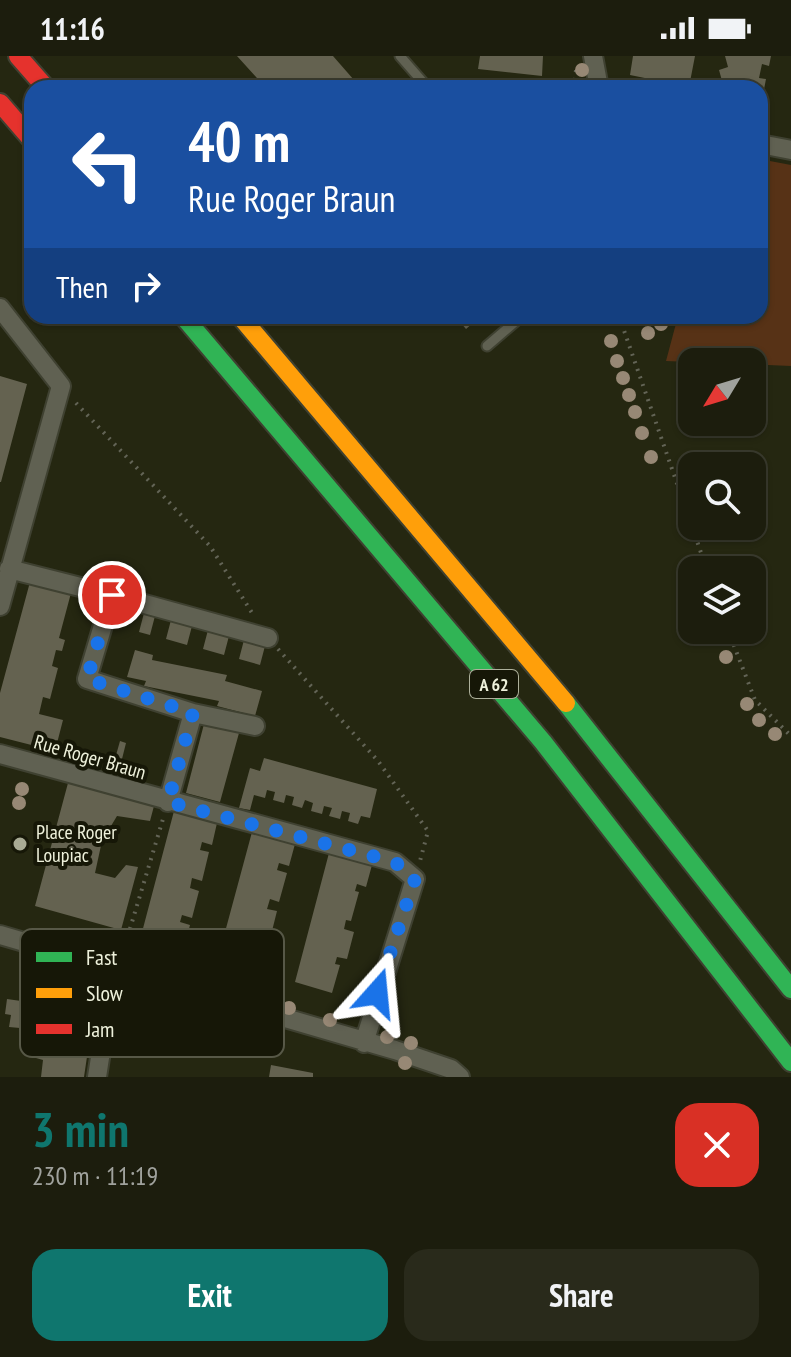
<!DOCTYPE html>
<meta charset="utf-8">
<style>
body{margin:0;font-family:"PT Sans Narrow",sans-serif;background:#292a1b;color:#f1f3f6;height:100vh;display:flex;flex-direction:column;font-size:30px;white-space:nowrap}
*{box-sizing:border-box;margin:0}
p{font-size:26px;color:#a0a29d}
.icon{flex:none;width:44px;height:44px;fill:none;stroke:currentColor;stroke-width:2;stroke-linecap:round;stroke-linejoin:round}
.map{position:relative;height:1021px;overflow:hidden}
.panel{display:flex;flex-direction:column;background:#1c1d0d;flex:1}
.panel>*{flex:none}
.banner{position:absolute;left:24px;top:24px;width:744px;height:244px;border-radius:24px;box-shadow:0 2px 6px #0004,0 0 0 2px #3a3b2e;background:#1a4fa0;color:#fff;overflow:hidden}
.needle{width:52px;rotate:232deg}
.controls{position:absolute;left:678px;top:292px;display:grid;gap:16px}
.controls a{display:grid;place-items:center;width:88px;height:88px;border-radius:16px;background:#1c1d0d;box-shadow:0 2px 6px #0004,0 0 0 2px #3a3b2e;font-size:40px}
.pin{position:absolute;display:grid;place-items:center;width:68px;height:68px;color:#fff;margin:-34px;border:4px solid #fff;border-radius:50%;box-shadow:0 2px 8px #0007}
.me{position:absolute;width:88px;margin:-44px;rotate:18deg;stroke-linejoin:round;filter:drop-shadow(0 0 6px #0008)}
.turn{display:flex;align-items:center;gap:28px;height:168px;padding:0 32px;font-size:36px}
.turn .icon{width:104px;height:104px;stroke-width:2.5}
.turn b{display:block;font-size:56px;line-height:68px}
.then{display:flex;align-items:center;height:76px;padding:0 32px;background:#0003;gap:16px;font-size:30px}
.round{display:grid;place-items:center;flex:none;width:84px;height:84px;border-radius:24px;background:#292a1b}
.headline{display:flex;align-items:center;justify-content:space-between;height:136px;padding:0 32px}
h1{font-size:48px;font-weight:700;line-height:60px;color:#0f766e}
.button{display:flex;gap:16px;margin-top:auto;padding:16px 32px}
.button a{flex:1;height:92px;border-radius:24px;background:#0f766e;color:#fff;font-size:32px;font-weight:700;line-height:92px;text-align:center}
.button a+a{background:#292a1b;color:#f1f3f6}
.status{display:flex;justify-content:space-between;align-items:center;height:56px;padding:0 40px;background:#1c1d0d;direction:ltr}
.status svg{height:22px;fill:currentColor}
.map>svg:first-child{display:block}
</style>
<div class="status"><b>11:16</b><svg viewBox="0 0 49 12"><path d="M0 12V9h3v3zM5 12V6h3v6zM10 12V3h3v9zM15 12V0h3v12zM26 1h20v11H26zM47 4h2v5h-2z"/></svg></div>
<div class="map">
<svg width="791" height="1021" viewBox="0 0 791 1021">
<rect width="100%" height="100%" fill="#252711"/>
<!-- green -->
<path fill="#573216" d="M760,103L791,109V310L666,305L678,260H760Z"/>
<!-- building -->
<path fill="#646250" d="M237,0H333L361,32H266Z
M480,0H543L542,20L478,13Z
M633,0H695L689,31L630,19Z
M725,0H771L769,10L762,8L759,22L766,23L761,49L760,32H724L719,14L728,11Z
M455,260H481L466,273Z
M0,320L27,328L1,426H0Z
M30,526L71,537L59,582L65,584L62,595L56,594L52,610L58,612L50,643L43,641L39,658L63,664L55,695L0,681V637Z
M144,557L155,560L150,579L139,576Z
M171,564L192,570L187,589L166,583Z
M208,574L229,580L224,599L203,593Z
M244,584L265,590L260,609L239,603Z
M135,594L153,599L152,604L227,619L225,625L262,635L255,660L217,650L219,645L144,630L146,625L127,621Z
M204,668L239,677L220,746L186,737Z
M120,685L126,687L118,719L111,717Z
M264,702L377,733L370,762L361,760L358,768L348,765L350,757L342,755L340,763L329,760L332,752L324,750L322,758L311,755L313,747L305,744L302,752L292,749L294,741L286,739L284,747L273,744L275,736L267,734L265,742L254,739L250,754L239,752L250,712L260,715Z
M68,727L154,750L150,765L117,760L102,785L95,817L115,822L126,809L138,811L121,874L35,850Z
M174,755L217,767L212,789L202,786L200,794L209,796L202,825L192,822L190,832L199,835L192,862L182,859L180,866L190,869L184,892L141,880Z
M252,776L295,788L289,810L279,807L277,814L287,817L279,846L270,843L267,853L277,855L270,883L260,880L258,887L268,890L261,914L218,902Z
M329,797L372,809L366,831L357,828L355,835L359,836L351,865L346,864L344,873L354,876L347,903L337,901L335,908L340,909L332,937L295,926Z
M58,939L95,947L84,1021H41L43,1004L36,1002L39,981L30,980L31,973L9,971L11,959L5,958L7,943L49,949L47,962L55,963Z
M271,1009L313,1017V1021H269Z"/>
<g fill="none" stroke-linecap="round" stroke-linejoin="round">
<defs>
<path id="lane" d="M400,0L428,32
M487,290L522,260"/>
<path id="street" d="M593,0L599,32
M760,88L791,94
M0,252L61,330L0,550
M9,513L112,539L87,623L193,657L168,746
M112,539L268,582
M193,657L255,670
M0,698L395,806L415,823L364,987
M0,879L395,994L451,1013L460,1021
M97,1021L114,912"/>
<path id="fast" d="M183,260L543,686L791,1006
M566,647L791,933"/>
<path id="slow" d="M240,260L566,647"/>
<path id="jam" d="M18,0L46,32
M0,47L32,84"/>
</defs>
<!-- lane casing -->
<use href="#lane" stroke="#3f4131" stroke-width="13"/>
<!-- street casing -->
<use href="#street" stroke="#3f4131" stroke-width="22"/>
<!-- fast casing -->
<use href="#fast" stroke="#3f4131" stroke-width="22"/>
<!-- slow casing -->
<use href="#slow" stroke="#3f4131" stroke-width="22"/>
<!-- jam casing -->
<use href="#jam" stroke="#3f4131" stroke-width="22"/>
<!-- path -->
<path stroke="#636456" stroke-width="4" stroke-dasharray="2 6" stroke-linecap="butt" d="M574,32L576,14
M619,260L707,514
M76,347L210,490L254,560
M728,574L755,644L791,680
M278,593L378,705L428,775L420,805
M123,896L163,763"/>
<!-- lane -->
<use href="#lane" stroke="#606152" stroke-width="9"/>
<!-- street -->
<use href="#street" stroke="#606152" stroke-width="18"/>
<!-- fast -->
<use href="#fast" stroke="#30b455" stroke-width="18"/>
<!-- slow -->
<use href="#slow" stroke="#ff9f0a" stroke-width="18"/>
<!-- jam -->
<use href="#jam" stroke="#e5322d" stroke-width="18"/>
</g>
<!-- trees -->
<g fill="#978875">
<circle cx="582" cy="14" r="7"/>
<circle cx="661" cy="268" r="7"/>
<circle cx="648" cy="277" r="7"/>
<circle cx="611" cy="285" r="7"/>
<circle cx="617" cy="305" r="7"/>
<circle cx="623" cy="322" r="7"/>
<circle cx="629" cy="339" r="7"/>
<circle cx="635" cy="356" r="7"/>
<circle cx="642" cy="377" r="7"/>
<circle cx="651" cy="401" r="7"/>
<circle cx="726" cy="601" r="7"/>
<circle cx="747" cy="648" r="7"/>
<circle cx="759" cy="664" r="7"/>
<circle cx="775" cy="678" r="7"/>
<circle cx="22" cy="733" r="7"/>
<circle cx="19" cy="747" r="7"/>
<circle cx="289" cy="952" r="7"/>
<circle cx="330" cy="964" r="7"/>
<circle cx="387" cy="981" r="7"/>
<circle cx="411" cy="987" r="7"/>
<circle cx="405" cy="1007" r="7"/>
</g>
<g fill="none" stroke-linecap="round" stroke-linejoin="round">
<!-- route -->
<path stroke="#1a73e8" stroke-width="14" stroke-dasharray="0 25.2" d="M112,539L87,623L193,657L168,746L395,806L415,823L377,937"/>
</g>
<!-- markers -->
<circle fill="#a8aa94" stroke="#161707" stroke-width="3" cx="20" cy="788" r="8"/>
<g text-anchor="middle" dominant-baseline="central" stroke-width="8" stroke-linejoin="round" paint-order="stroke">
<!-- shield labels -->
<rect fill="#161707" stroke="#adb09b" stroke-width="2" x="470" y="614" width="48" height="28" rx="6"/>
<g font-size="18" font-weight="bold" fill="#eef1db">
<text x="494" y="628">A 62</text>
</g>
<!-- street labels -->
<g font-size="20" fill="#eef1db" stroke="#161707">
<text transform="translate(90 701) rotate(16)">Rue Roger Braun</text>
</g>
<!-- poi labels -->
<g font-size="20" fill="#eef1db" stroke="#161707" text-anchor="start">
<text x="36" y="776">Place Roger<tspan x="36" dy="23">Loupiac</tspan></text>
</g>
</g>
<!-- legend -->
<rect x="20" y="873" width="264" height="128" rx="12" fill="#161707" stroke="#575847" stroke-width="2"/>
<rect x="36" y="896" width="36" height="10" fill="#30b455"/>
<rect x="36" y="932" width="36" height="10" fill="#ff9f0a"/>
<rect x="36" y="968" width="36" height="10" fill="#e5322d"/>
<g font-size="22" fill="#eef1db">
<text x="86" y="909">Fast</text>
<text x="86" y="945">Slow</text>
<text x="86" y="981">Jam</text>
</g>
</svg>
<div class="controls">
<a><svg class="needle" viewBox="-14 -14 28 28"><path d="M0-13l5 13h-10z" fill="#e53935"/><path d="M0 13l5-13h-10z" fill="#a0a29d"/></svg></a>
<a><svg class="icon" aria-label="search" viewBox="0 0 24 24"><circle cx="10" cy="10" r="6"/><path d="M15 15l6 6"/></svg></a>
<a><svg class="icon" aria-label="layers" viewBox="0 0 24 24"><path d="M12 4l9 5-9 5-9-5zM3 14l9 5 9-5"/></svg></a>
</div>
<div class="pin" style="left:112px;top:539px;background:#d93025"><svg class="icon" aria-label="arrive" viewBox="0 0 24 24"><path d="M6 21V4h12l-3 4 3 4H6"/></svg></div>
<svg class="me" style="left:377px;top:937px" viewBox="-20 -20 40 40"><path d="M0-17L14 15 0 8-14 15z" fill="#1a73e8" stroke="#fff" stroke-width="4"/></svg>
<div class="banner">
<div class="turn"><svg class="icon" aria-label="left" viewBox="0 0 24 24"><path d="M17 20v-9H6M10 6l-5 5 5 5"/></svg><div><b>40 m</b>Rue Roger Braun</div></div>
<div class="then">Then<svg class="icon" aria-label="right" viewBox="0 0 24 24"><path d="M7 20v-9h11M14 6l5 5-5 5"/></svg></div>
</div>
</div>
<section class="panel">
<div class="headline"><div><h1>3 min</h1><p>230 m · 11:19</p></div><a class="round" style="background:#d93025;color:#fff"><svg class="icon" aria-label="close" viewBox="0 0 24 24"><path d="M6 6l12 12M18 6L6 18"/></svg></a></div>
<div class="button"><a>Exit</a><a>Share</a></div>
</section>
